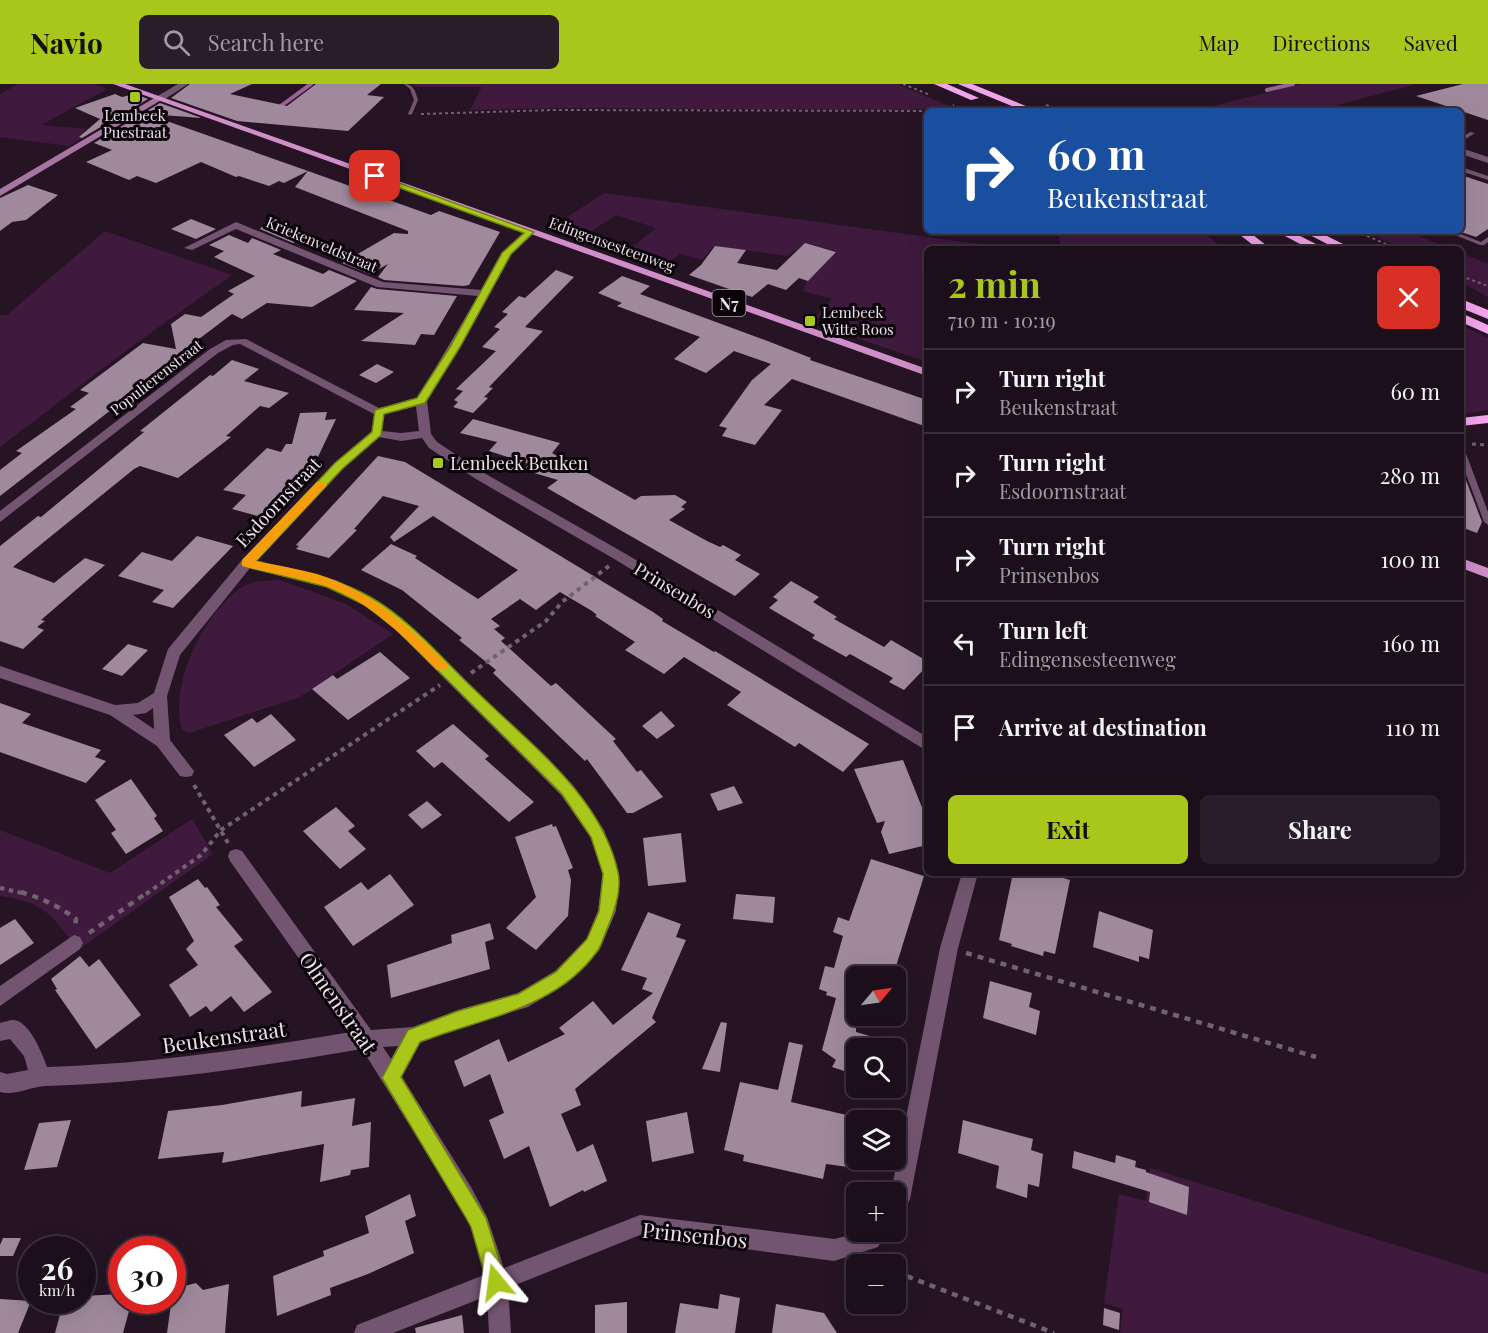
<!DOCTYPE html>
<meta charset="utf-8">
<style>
body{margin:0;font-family:"Playfair Display",serif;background:#291d28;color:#f1f3f6;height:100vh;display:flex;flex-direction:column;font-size:22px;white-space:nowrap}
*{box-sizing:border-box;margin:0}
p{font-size:20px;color:#a09ca3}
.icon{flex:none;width:33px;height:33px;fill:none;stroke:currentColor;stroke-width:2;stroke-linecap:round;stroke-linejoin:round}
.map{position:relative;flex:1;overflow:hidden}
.panel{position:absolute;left:924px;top:162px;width:540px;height:630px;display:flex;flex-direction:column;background:#1c0f1b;border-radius:9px;box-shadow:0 6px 24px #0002,0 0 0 2px #3a2f3a}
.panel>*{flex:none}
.guide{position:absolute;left:924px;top:24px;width:540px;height:126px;border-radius:9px;box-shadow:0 6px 24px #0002,0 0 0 2px #3a2f3a;background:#1a4fa0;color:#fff;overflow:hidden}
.needle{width:39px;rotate:61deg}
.tools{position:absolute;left:846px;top:882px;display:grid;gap:12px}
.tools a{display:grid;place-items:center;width:60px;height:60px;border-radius:9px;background:#1c0f1b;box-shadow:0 6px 24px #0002,0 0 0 2px #3a2f3a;font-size:30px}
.speed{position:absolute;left:18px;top:1152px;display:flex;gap:12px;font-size:30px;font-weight:700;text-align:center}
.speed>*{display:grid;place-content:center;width:78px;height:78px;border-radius:50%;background:#1c0f1b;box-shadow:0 6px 24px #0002,0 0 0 2px #3a2f3a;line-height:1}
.speed small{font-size:15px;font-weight:400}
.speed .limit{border:9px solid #d22;background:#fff;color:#111}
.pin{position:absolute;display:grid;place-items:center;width:51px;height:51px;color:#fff;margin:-26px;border-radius:12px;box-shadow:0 3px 9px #0006}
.me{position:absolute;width:66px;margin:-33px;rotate:344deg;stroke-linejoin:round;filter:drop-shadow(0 0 4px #0008)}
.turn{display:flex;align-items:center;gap:21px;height:126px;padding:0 24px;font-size:27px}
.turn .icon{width:78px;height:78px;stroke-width:2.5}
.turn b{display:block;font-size:42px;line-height:51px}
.round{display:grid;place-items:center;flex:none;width:63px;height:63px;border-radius:9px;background:#291d28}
.headline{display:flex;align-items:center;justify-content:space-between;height:102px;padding:0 24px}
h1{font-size:36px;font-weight:700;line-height:45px;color:#a9c71a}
.button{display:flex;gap:12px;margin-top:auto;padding:12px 24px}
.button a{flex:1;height:69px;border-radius:9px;background:#a9c71a;color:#111;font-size:24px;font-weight:700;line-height:69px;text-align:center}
.button a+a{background:#291d28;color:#f1f3f6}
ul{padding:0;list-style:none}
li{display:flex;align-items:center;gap:18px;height:84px;padding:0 24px;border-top:2px solid #3a2f3a}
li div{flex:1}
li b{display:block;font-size:22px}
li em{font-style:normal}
header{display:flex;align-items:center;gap:36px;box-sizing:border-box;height:84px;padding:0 30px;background:#a9c71a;color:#111}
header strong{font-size:28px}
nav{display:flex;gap:33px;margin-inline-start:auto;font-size:21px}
.search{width:420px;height:54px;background:#291d28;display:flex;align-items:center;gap:15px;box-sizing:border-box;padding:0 21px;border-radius:9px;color:#a09ca3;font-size:22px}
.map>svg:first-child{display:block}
</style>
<header>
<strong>Navio</strong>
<div class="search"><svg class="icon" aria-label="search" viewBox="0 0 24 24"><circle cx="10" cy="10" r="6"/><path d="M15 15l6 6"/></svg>Search here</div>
<nav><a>Map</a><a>Directions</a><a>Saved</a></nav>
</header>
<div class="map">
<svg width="1488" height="1249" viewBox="0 0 1488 1249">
<rect width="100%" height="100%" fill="#261424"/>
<!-- green -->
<path fill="#40193e" d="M18,0H94L107,5L41,41L86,45L83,48L91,49L69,62L0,53V10Z
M413,0H897L951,23L911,26L563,24L470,26L482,3H416Z
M1302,0H1416L1316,27H1192Z
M604,109L1016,165H927V278L862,256L815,233L832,215L803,207L807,197L836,167L805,159L788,172L714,162L702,176L680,170L658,185L621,172L656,144L616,131L579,155L549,145Z
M105,147L232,191L131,263L0,363V231H7Z
M1059,147H1201L1225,165H1060Z
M1365,147H1407L1451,165H1402Z
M1461,169L1488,180V213L1461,198Z
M1461,241L1488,254V326L1461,331Z
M280,496L346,520L393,550L300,613L189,649L182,646C169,601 202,533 239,505C251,496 266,497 280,496Z
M192,735L213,770L78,866C51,831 46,818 0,812V746L110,789Z
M1150,1084L1488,1190V1249H1120L1123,1225L1104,1219L1119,1110L1146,1117Z"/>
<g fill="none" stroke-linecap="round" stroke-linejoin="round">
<!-- stream -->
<path stroke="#986494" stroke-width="4" d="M1267,6L1293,0
M278,24L311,0"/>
</g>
<!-- building -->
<path fill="#a0899d" d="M190,0H252L230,10L287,22L316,0H381L367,11L384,13L348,47L237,37L171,14Z
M1463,0H1488V36L1416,12Z
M115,10L122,13L135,10L148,15L82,54L79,53L100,35L75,24Z
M160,19L202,34L162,31L161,35L308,87L284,99L279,97L269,102L239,92L236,93L201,78L156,99L137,92L129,96L86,78L112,66L94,59Z
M308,87L431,131L439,127L500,148L469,201L463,202L384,196L378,193L388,180L370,190L342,179L394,149L408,150V147L295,103Z
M1461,91L1488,100V145L1476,153L1461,148Z
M28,101L58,111L26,136L12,138L0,147V114Z
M191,135L216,145L196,155L171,145Z
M266,138L305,152L293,159L260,145Z
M229,151L248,159L252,154L281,166L273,170L323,190L329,186L357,197L312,223L267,219L242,235L232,230L183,267H187L0,412V386L22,369L16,367L76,325L70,323L89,309L80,306L143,259L176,265L171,240L185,230L201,233L234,210L228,207L255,192L214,173L224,167L209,161Z
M805,159L836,168L808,197L799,194L786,206L768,200L752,213L689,191L701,181L715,162L746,166L737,179L777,186Z
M556,186L574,193L525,243L543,247L489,303L493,304L484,313L488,314L473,329L453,323L458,318L454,316L463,307L456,305L496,267L482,263L500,245L494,243L508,230L502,228L519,212L525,214Z
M622,192L650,202L640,210L765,256L811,274L810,276L927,316V343L792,295L764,321L782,326L755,361L722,352L727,344L719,342L752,296L771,280L734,267L706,289L674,275L700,253L617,222L622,219L598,209Z
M371,203L377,205L457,212L434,251L421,250L415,261L361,257L404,229L354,226Z
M232,276L259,285L244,297L289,309L269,324L260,322L226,352L231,353L178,394L140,382L134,385L13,483L54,499L85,474L105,481L41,536L45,537L37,543L44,546L23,565L0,557V462L38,432L41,433L144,348L140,347L210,291L213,292Z
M377,280L394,288L376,299L359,291Z
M327,328L325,336L336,335L316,377L261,433L232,425L246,411L223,406L267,364L281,368L286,360H292L300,329Z
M473,335L560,359L552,369L635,416L641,412L675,411L687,418L681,423L685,425L669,436L707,457L720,463L723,461L741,471L735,476L760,490L735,512L547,404L558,396L524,386L529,380L489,367L497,358L460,349Z
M378,372L405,378L653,528L663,535L662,537L714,568L715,567L869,660L843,688L799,659L795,663L727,621L741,608L684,573L664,590L625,566L635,558L595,532L597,531L592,527L560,508L536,526L520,515L491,535L500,542L494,545L505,554L501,557L551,602L556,599L616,655L613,657L637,688L641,686L663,713L633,729H627L587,675L585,677L493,589L496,586L459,556L462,554L402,506L361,486L391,460L417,472L415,474L478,515L518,486L433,432L394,458L390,453L419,422L383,412L354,445L357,446L329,474L296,465L299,462L296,461Z
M1461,383L1482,438L1477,449L1461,443Z
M197,452L233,462L173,524L152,518L164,506L118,492L142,468L172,477Z
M791,497L819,513L813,518L837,533L834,535L884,563L891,556L927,577V582L904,606L889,598L893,594L850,570L846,573L812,554L815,551L769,524L778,516L773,513Z
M128,560L148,566L122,592L102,585Z
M380,568L410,594L348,636L312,605L333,591L337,595Z
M0,619L31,630L22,639L101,666L95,673L106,677L86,699L0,668Z
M661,627L675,642L657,655L642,642Z
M271,630L296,656L254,683L224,651L252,634L257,639Z
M453,640L489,672L485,675L534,718L509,738L442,678L434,684L416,667Z
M903,676L927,736V761L889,770L881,748L885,737L877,739L854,685Z
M131,695L157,732L154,734L163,747L126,770L111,749L116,746L95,716Z
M734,702L743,719L718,727L710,710Z
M427,717L442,731L422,745L408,731Z
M336,723L355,742L348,747L366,765L340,785L303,747Z
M552,740L553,743L556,742L573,784L568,786L571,796L568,832L536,866L506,844L536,813L515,753Z
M681,749L686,798L648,802L643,754Z
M871,775L924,792L893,892H856V948L897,960L896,964H856V991L832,983L836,976L822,966L836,914L826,911L827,908L819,905L825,882L834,884L843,852L833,848L838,833L849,837Z
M1013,789H1046L1070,796L1055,870L1044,867L1043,872L1011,862L1012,860L999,856Z
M390,790L414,821L353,862L324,823L361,798L368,806Z
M198,795L205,804L207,803L220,821L216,823L243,856L234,862L272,908L244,928L231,912L211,928L206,922L190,933L169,901L198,881L186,865L194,857L169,813Z
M736,810L775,813L773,839L733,835Z
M1099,827L1153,846L1149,875L1139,872V878L1093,863Z
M648,828L681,840L676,853L686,856L652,934L656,938L575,1005L581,1021L561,1030L577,1068L593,1060L607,1097L584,1108L583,1106L550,1123L529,1062L504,1075L489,1036L504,1029L490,990L464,1003L454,977L499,955L508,978L565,950L559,944L593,917L613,941L653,909L642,905L647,894L621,886Z
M15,835L34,859L0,881V844Z
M490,839L494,855L485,858L490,885L391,914L387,881L452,859L451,851Z
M80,872L89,883L99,875L141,931L96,965L55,906L57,905L51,895Z
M990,897L1032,909L1029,923L1040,927L1036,951L983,934Z
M721,938L727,939L720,988L702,985Z
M789,958L803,961L791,1018L855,1033L848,1083L826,1080L823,1095L743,1077L744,1071L724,1066L740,998L778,1006Z
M302,1007L301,1023L355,1014L352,1042L371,1038L369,1083L351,1086L350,1091L320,1098L324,1060L222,1079L224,1068L158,1075L168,1027L222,1021Z
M687,1028L694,1069L652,1078L646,1037Z
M71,1036L57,1083L24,1086L39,1039Z
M963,1036L1033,1055L1031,1066L1043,1070L1039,1103L1028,1100L1027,1114L996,1104L999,1082L958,1069Z
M1074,1067L1115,1079L1116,1071L1136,1077L1135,1083L1146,1086V1088L1189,1103L1187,1131L1149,1118L1150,1108L1072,1084Z
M410,1110L416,1132L405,1137L414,1169L368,1190L330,1204L331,1211L277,1232L273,1192L324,1172L323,1167L369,1149L365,1132Z
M3,1154H21L13,1172H0V1161Z
M196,1199L203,1206L229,1200L225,1249H167L172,1213L184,1202Z
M122,1210V1216H132L123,1249H55L64,1216H82V1212Z
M720,1210L740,1214L735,1249H675L680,1219L718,1225Z
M0,1215L31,1217L18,1249H0Z
M627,1218V1249H595V1221Z
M776,1220L824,1229L837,1249H772Z
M1104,1224L1120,1229L1119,1246L1103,1241Z
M462,1231L464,1249H416L415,1244Z"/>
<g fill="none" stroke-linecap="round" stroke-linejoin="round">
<!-- path-far3 -->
<path stroke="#726270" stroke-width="2" stroke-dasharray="3 3" stroke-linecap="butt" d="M903,0L930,11
M1046,21L1062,27
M421,30L554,26L942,27L957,23L953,21
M1356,147L1397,165
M1461,192L1488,202"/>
<!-- path-far2 -->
<path stroke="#726270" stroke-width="3" stroke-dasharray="4 4" stroke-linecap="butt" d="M1472,360L1488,361"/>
<!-- path-far1 -->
<path stroke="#726270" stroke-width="4" stroke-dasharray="4.5 4.5" stroke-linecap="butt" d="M471,589L546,537L562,518L609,482
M194,701L228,759
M0,804L26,810
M146,810L201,771L221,746L440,601"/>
<!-- path -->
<path stroke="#726270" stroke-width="4.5" stroke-dasharray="6 6" stroke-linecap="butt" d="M21,808C41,814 59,822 76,835L75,844
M89,849L148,808
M966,869L1316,973
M896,1188L1054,1249"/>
<!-- lane -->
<path fill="#745571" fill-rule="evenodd" d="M404,0C414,0 415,7 418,16L412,30L410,31L408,30L414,16L410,5Z
M1470,48L1475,49L1461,58V54Z
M1461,83L1488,92V96L1461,87Z
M1445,147H1453L1481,158L1488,153V158L1484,161H1480Z
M1461,365L1465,367L1488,428V441L1484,438L1461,377Z"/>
<!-- street -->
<path fill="#745571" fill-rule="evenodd" d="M178,0H188L162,17H156V13Z
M1461,64L1488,73V79L1461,70Z
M236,138L383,198L482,206L504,167L527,146H533V150L511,171L460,263L427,317L431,350L437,358L484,389L626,470L927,653V667L616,476L476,395L429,364L422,354L401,357L379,353L343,385L257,477L336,496L374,515L407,539L573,701L604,746L619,790L616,827L599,867L567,899L528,923L458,944L420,959L402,993L471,1103L487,1133L504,1184L640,1131L834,1155L864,1148H887L878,1163L834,1177L640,1151L508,1204L511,1249H489L487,1212L393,1249H354L357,1241L484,1191L471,1143L457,1117L362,965C257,983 152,999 45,1002C30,1003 15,1012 0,1008V988L7,990L28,986L24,972L10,955L0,957V939C4,938 10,936 14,936C30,938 43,971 47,983C149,980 250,965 351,948L230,777L228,772L230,767L236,765L242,767L371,946L413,943L458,926L518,909L555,887L586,856L598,827L603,790L591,754L561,711L397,547L364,521L327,503L250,484L180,571L167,612L170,656L194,687L192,692L186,693L180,692L157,662L110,631L0,594V582L115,621L138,619L154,609L168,565L242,476L335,379L373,346L401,349L419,347L416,322L378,332L374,330L240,260L233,261L218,269L0,438V427L210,265L226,256L246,255L379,324L417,315L478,212L377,203L236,145L192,166L184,164ZM153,624L154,645L133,631L146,629ZM398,962L391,975L383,963Z
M962,789H978L958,864L910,1115L903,1129L896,1132V1108H891L940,864Z
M74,851L80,853L83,859L80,865L0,922V902Z"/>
<!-- secondary -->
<path fill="#a775a2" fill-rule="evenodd" d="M156,13L163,15L0,112V105Z"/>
<!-- primary -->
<path fill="#cf8ec8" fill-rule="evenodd" d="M113,0H125L927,285V292Z
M1461,474L1488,484V494L1461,484Z"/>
<!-- highway -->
<path fill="#f3a5eb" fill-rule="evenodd" d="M934,0H947L979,14L971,16Z
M958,0H972L1038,27H1024Z
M1235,147H1248L1271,165H1258Z
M1275,147H1290L1326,165H1310Z
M1302,147H1317L1353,165H1337Z
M1461,215L1488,226V235L1461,224Z
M1461,229L1488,241V250L1461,238Z
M1488,331V339L1461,342V334Z"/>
</g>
<!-- route -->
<path fill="#a9c71a" stroke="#6e8111" stroke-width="1.5" d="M372,91H377L534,148L511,170L460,263L425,319L384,330L381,351L343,384L256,477C296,487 336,493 372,514C412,537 444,577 477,608C530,660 601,712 618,788C622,806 614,829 607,845C604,852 602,860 598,866C557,925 482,934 420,958L401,993L486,1134L506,1198L503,1205L496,1208L490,1205L487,1198L471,1143L465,1132L382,994L408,946L458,927L518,910L556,888L587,855L599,827L603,790L591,753L562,710L397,546L365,521L327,503L247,483L241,479L335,379L372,348L375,326L417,314L450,263L502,169L524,149L372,94Z"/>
<!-- slow -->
<path fill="#f59e0b" d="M321,397L327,401L325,403L256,477C282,483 312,486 336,497C381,515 412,546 446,579L448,583L446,586H437C404,553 372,519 328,503C301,493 270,490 242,482V476L317,398Z"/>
<!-- markers -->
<g fill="#a9c71a" stroke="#0a040a" stroke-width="2">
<rect x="129" y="7" width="12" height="12" rx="3"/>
<rect x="804" y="231" width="12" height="12" rx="3"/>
<rect x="432" y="373" width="12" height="12" rx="3"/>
</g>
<g text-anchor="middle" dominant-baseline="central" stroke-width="6" stroke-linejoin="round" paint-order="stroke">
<!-- far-poi labels -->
<g font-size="15" fill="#ede0eb" stroke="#0a040a">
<text x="135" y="31">Lembeek<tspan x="135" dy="17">Puestraat</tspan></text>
<text x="822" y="228" text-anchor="start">Lembeek<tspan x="822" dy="17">Witte Roos</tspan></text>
</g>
<!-- far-street labels -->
<g font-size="15" fill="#ede0eb" stroke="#0a040a">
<text transform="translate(322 160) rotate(23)">Kriekenveldstraat</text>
<text transform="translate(612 160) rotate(20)">Edingensesteenweg</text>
<text transform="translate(156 293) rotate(-38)">Populierenstraat</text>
</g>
<!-- shield labels -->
<rect fill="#0a040a" stroke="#a99ea8" stroke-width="1.5" x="712.5" y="206" width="33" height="26" rx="4.5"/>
<g font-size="16" font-weight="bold" fill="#ede0eb">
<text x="729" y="219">N7</text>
</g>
<!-- poi labels -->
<g font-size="18" fill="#ede0eb" stroke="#0a040a" text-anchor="start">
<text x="450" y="379">Lembeek Beuken</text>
</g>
<!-- street labels -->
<g font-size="18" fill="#ede0eb" stroke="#0a040a">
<text transform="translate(278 418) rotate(-47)">Esdoornstraat</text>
<text transform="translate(675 506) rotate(31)">Prinsenbos</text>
</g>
<!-- near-street labels -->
<g font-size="21" fill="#ede0eb" stroke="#0a040a">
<text transform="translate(339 918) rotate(55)">Olmenstraat</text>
<text transform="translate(224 952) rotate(-8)">Beukenstraat</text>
<text transform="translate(695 1150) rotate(6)">Prinsenbos</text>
</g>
</g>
</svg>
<div class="tools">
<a><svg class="needle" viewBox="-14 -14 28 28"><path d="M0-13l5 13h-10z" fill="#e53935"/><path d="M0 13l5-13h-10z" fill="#a09ca3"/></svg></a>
<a><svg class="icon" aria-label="search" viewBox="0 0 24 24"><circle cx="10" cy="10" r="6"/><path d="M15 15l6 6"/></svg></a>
<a><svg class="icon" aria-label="layers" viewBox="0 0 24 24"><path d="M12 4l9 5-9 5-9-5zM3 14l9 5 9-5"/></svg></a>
<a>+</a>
<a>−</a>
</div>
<div class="speed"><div>26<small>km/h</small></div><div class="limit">30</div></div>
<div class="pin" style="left:375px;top:92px;background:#d93025"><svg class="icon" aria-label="arrive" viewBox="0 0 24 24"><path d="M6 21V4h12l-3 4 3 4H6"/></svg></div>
<svg class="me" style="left:496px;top:1198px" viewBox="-20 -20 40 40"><path d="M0-17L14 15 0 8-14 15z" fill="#a9c71a" stroke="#fff" stroke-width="4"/></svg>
<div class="guide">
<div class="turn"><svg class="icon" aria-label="right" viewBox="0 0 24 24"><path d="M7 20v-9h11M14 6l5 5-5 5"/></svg><div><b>60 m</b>Beukenstraat</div></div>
</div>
<section class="panel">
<div class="headline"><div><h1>2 min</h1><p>710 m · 10:19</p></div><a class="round" style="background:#d93025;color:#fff"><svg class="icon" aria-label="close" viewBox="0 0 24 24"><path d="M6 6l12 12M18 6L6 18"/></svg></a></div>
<ul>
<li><svg class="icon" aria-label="right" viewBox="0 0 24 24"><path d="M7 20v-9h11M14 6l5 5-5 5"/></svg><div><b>Turn right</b><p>Beukenstraat</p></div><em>60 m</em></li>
<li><svg class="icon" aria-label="right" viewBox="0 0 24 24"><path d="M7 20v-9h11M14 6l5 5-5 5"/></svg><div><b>Turn right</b><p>Esdoornstraat</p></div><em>280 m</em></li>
<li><svg class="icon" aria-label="right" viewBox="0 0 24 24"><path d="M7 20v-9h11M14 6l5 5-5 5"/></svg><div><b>Turn right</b><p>Prinsenbos</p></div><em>100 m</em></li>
<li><svg class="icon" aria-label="left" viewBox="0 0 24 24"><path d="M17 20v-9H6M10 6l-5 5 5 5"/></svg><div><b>Turn left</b><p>Edingensesteenweg</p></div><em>160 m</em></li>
<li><svg class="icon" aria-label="arrive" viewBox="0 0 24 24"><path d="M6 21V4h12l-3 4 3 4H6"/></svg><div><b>Arrive at destination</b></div><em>110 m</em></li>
</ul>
<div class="button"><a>Exit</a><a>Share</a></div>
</section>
</div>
